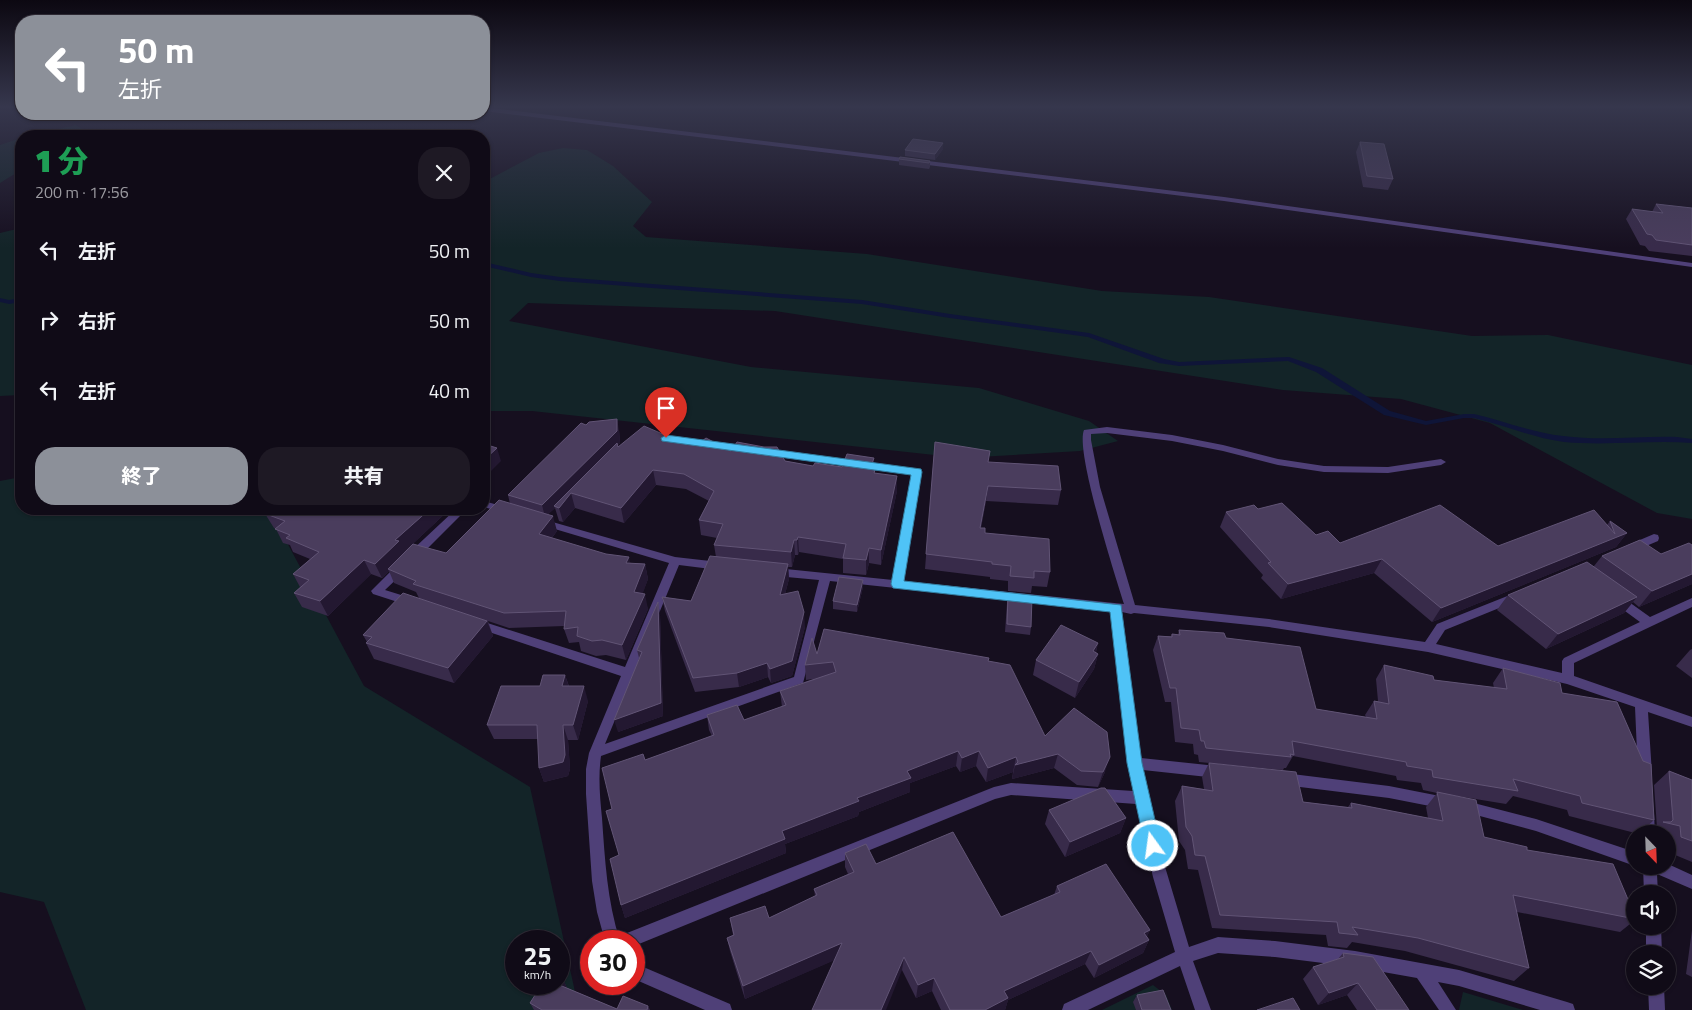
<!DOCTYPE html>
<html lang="ja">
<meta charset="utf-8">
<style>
body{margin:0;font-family:"Titillium Web","Noto Sans JP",sans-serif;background:#1e1924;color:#f1f3f6;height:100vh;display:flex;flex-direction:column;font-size:19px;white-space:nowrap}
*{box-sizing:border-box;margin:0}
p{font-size:16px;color:#9c9ba1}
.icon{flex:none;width:28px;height:28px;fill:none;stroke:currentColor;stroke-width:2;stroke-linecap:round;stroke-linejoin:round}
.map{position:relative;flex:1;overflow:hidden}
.drawer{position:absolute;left:15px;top:130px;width:475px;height:385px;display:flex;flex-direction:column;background:#100b17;border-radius:20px;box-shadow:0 1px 4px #0004,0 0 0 1px #302b36}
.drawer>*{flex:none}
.hud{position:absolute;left:15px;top:15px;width:475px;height:105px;border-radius:20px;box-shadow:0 1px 4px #0004,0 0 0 1px #302b36;background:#8c9099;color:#fff;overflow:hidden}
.needle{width:32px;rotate:157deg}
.controls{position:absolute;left:1626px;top:825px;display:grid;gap:10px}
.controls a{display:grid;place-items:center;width:50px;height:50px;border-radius:50%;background:#100b17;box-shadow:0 1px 4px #0004,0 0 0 1px #302b36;font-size:25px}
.speed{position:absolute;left:505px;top:930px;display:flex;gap:10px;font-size:25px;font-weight:700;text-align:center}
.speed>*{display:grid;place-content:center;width:65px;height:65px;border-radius:50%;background:#100b17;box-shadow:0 1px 4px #0004,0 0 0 1px #302b36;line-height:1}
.speed small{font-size:12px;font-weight:400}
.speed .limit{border:8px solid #d22;background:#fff;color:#111}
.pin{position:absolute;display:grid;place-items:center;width:42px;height:42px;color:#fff;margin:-51px -21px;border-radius:50% 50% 50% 0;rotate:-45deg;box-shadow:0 0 5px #0007}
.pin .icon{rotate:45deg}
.me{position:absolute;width:55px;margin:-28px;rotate:346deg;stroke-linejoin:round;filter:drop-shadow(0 0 4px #0008)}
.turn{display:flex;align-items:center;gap:18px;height:105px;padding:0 20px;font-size:22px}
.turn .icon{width:65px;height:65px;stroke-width:2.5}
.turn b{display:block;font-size:35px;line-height:42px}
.round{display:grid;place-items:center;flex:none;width:52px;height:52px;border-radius:20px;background:#1e1924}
.head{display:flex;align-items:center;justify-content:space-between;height:85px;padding:0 20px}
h1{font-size:30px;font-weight:800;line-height:38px;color:#1e9e55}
.cta{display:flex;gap:10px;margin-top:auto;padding:10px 20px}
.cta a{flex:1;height:58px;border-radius:20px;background:#8c9099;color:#fff;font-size:20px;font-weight:800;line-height:58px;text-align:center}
.cta a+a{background:#1e1924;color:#f1f3f6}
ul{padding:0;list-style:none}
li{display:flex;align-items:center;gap:15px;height:70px;padding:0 20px}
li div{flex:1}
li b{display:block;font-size:19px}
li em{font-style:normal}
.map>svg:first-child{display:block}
</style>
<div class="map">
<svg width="1692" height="1010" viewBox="0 0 1692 1010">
<rect width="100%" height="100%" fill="#160f1f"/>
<!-- green -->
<path fill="#132428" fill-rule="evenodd" d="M76,125L85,131L76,136H28Z
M21,138V170L0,183V145Z
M563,148L587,150L613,166L652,202L633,226L646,237L867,254L1102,291L1209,297L1472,336L1548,335L1692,365V519L1657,513L1490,423L1401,399L1283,390L775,311L528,303L509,321L751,367L979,388L1089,421L1118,441L1080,451L962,458L532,411H484V182L539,153Z
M21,228V395L0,396V233Z
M21,477V509H269L364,686L530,787L579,1010H86L44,902L0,892V481ZM516,941H559V984H516Z
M1153,985L1166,995L1172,1010H1102Z
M1463,992L1523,1010H1459Z"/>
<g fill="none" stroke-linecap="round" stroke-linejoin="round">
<!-- stream -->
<path fill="#0f1538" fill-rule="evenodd" d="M484,262L531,273L560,277L862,300L950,314L1089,333L1164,359L1179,362L1289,357L1322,368L1390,411L1426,421L1464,414H1474C1504,421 1533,433 1563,436C1601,441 1639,436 1677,437L1692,439V443C1649,440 1607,446 1564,442C1533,438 1504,425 1474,418H1464L1426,425L1384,415L1316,372L1288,361L1179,366L1159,363L1088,337L950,318L862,304L560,281L531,277L484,266Z
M0,298L9,300L21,298V302L9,304L0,302Z"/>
<!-- street -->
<path fill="#4f4078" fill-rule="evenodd" d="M484,107L1224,197L1692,263V267L1224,201L484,111Z
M1107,427L1172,435L1223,445L1278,459L1324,466L1388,467L1441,459L1446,462L1441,465L1388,473L1324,472L1278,465L1223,451L1172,441L1107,433L1091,434V440L1100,487L1135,605L1269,619L1425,642L1437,624L1515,593L1519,594L1521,597L1519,600L1445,630L1436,644L1562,673V661L1564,658L1640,622L1614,603L1612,600L1614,597H1622L1650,617L1692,598V607L1574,663V676L1692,717V727L1648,712L1652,774L1650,778L1645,780L1640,778L1638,774L1635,707L1567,684L1428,652L1269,627L1134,613L1131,614L1122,612L1141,758L1217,766L1222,768L1224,772L1222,776L1217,778L1143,770L1160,850L1189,947L1218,937L1275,941L1355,951L1459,970L1567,1002L1573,1004L1575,1010H1540L1459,986L1438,982L1456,1010H1439L1417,978L1355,967L1275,957L1218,953L1193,961L1211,1010H1195L1180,966L1088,1010H1062L1064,1004L1175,952L1153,877L1136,804L1011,795L995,799L634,946V941H605L597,912L592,881L586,794V769L589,753L621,676L474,627L472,624L474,621L478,620L625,667L669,563L538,524L537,522L538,520L542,519L675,557L719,562L723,563L724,566L723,569L719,570L679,565L605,744L794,677L819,580L776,576L772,575L771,572L772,569L776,568L893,580L912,474L768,455L763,452L765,450L768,449L920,470L922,472L904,581L1124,604C1115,575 1075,451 1084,430ZM830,581L1111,611L1124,726L1133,791L1011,783L994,787L627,933L622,936L620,941C607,900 605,860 602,818C600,798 598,777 601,756L803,683Z
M662,435L747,446L752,449L747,452L659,440L657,438L659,436Z
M484,501L508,508L509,510L504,513L484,507Z
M456,509H467L417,559H409L408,556L409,553Z
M1654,534L1658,535L1659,538L1658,541L1632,552L1628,551L1627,548L1628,545Z
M401,564L405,565L406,568L405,571L385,590L414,599L416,602L414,605L410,606L373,594L371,591L397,565Z
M1284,773L1389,786L1445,797L1450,799L1452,803L1450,807L1445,809L1389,798L1284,785L1279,783L1277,779L1279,775Z
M1466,801L1536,819L1635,852V866L1536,831L1461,811L1459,807L1461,803Z
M1647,808L1652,810L1654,814L1655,834H1641L1640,814L1642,810Z
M1668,864L1692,875V889L1657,874L1658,894H1644L1643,866H1668Z
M1646,926H1661L1662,954H1646Z
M634,963L730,1004L732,1010H705L634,979Z
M1648,986H1664L1665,1010H1649Z"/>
</g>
<!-- wall -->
<path fill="#382b4a" d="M1360,142L1393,179L1388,190L1363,187L1356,152Z
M943,143V149L935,160L905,156V150Z
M899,159L930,161V167L929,169L899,165Z
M1656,204L1692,208V256L1649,251L1645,246L1640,245L1626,219L1632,209L1652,212Z
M586,425L619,430L620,443L618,445V446L698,444L731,451L813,466L842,467L874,458L873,470L875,473L897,491L881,565L869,563L866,575L843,573V559L799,552L798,555H795L792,567H788L789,579L785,594L805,627L792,676L771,683L768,677L739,687L695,692L665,611L662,597L691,601L716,557L714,545L717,538L701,535L699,520L709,501L686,489L656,485L624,523L575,508L563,522L559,521L555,508L547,515L557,531L552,538L631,563L645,564L648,579L642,594L648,609L626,660L606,655L596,656L581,651L579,642L569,643L564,629V626L509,628L488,621L493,636L454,683L374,659L366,643L367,642L363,635L419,598L416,592L394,583L389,571L382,578L371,574L328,616L302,607L294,593L300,587L293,574L310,559L293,552L290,545L283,543L276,529L274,528L262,509H450L404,552V553H446L510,504L508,495Z
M935,442L1061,490L1058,505L986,501L981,528L985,533L1050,572L1047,587L1032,586L1031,593L1008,591V581L990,579V577L925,569Z
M1258,509L1316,535L1340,543L1498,546L1607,525L1610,521L1627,533L1616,547L1432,622L1374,573L1281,599L1261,578L1263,575L1220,527L1226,512Z
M1692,545V584L1639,607L1633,602L1624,613L1546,649L1497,610L1508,595L1594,566L1602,556L1661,554Z
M863,580V587L857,612L833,609V601Z
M1008,595L1031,627L1030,635L1005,632L1007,603Z
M660,615L663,716L618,732L639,658L637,650Z
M1179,630L1226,638L1316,709L1366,717L1365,715L1374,701H1378L1376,679L1384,665L1434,680L1494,688L1493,683L1503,668L1562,693L1654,820L1639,834L1569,816L1567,810L1513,796L1506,804L1451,795L1484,837L1527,850L1635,916V920L1620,932L1517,912L1529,968L1514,981L1405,951L1352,942L1347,948L1328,946L1326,935L1212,928L1198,870L1188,869L1185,850L1179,841L1175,801L1182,786L1204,789L1202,777L1209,763L1303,802L1348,807L1351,803L1428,818L1426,807L1437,793L1423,790L1421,783L1397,780L1396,776L1293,756L1286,768H1284L1283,770L1199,762L1198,755L1194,754L1193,744L1175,742L1171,702H1165L1153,650L1158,636H1171L1172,634L1178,635Z
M1098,643L1096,652L1098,654L1094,669L1075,698L1033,675L1036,660Z
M1692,649V678L1676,666L1690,650Z
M817,654L988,661L1045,736L1105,772L1098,787L1077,785L1054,768L1012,779L1013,772L986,782L976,766L960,772L956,766L910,783V792L859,812L858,816L785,844L786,853L625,918L621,905L619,855L612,809L645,760L712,736L709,730L707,715L744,720L782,707L780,691L813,679L806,680L805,665Z
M565,675L569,686L588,701L578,740H568L570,769L568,776L544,782L539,768L538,739H494L487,725L540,686Z
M1669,771L1692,780V862L1668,852V834H1650L1657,828L1654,785Z
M1049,810L1126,818L1120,833L1065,857L1045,824Z
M845,853L876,864L1001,917L1054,895L1057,886L1150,930L1147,936L1149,940L1143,953L1094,978L1085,964L1008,1000L1005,1010H941L932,991L916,998L902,970L834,960L745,999L730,951L727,938L733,935L730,918H769L815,896L814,889L848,874L845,867Z
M1692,930V977L1686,974Z
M1343,953L1409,1010H1357L1347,995L1318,1005L1303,979L1313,967L1338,959Z
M562,977L567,988L617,1009L648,1006L650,1010H534L530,1003L536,994L528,984H559Z
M1137,995L1171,1010H1136L1133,1002Z"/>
<!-- shaded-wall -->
<path fill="#231831" d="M943,143V149L935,160V154Z
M617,419L619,430L620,443L618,445L620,458L617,445L554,506L555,508L545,517L542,505Z
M497,448L501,461L484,478V460Z
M874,458L873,473L870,469Z
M653,470L656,485L624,523L621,508Z
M897,476V491L881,565V550Z
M988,486L986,501L978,543L980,528Z
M571,493L575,508L563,522L559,508Z
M430,509H450L404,552L405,555L388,569L389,571L382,578L375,564L395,540Z
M553,516L557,531L544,548L539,534Z
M1627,533L1616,547L1432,622L1441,608Z
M798,537L799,552L798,555L797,540Z
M794,540L795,555L792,567L791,552Z
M869,548V563L866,575V560Z
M629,557L632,571L626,563Z
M1382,559L1374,573L1281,599L1288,584Z
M364,560L371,574L328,616L320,601Z
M645,564L648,579L638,607L634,592Z
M788,564L789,579L781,609L780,595Z
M1692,574V584L1639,607L1652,591Z
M863,580V587L857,612V605Z
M645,594L648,609L626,660L622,645Z
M1637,597L1624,613L1546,649L1558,634Z
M658,602L660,615L663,716L618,732L614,720L661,703Z
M804,612L805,627L792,676L771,683L770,669Z
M487,621L493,636L454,683L448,668Z
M1098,643L1094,658L1093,651Z
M1098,654L1094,669L1075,698L1079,682Z
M767,663L768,677L739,687L737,673Z
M565,675L570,690L562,686Z
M584,686L588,701L578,740L573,725Z
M563,725L568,740L570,769L568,776L544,782L539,768Z
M958,751L956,766L910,783V792L859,812L858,816L785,844L786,853L625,918L621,905L782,831L857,798L907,771Z
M979,751L976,766L960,772L962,758Z
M1058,754L1054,768L1012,779L1015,765Z
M1016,757L1013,772L986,782L988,768Z
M1110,757L1105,772L1098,787L1103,772Z
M1126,818L1120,833L1065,857L1070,842Z
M1150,930L1144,943L1149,940L1143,953L1094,978L1099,965L1144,933Z
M842,943V957L745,999L743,986Z
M1091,951L1085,964L1008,1000L1005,1010H985L1004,991Z
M904,957L902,970L886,1010H881Z
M562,977L567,988L563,994L557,984H559V982Z
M934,978L932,991L916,998L918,985Z
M1358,983L1347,995L1318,1005L1329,993Z"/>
<!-- building -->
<path fill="#4a3d5d" stroke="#615475" d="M913,139L943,143L935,154L905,150Z
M1360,142L1384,144L1393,179L1367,176Z
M900,157L930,161L929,163L899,159Z
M1656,204L1692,208V245L1656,240L1652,235L1647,234L1632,209L1663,213Z
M617,419V431L542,505L508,495L581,423L586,425L589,422Z
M644,426L686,444L691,441L698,444L706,438L731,451L737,442L764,447H777L785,461L813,466L815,463L842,467L847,454L874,458L870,469L875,470L874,473L897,476L881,550L869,548L866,560L843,558L846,544L798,537L797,540H794L791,552L714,545L723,524L699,520L714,491L684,474L653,470L621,508L571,493L559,508L554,506L617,443L618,447Z
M935,442L990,451L988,462L1058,466L1061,490L988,486L980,528H985V533L1049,539L1050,572L1034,571V578L1010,576L1011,566L992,564V562L926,554Z
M484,444L497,448L484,460Z
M499,500L553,516L539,534L606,554L629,557L626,563L645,564L634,592L645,594L622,645L602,640L592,641L577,636L578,627L564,629L566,611L504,613L413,584L416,581L388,569L413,544L446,553Z
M1282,503L1316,535L1328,531L1340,543L1440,505L1498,546L1594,510L1615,534L1610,521L1627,533L1441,608L1382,559L1288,584L1268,563L1271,562L1226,512L1254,505L1258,509Z
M263,509H430L395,540L399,541L375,564L364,560L320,601L294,593L309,580L293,574L319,552L286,538L290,535L275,529L285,521L266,514Z
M1640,540L1661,554L1689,543L1692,545V574L1652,591L1602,556Z
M710,556L788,564L780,595L798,591L804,612L792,661L770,669L767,663L737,673L693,678L662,597L691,601Z
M1587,562L1637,597L1558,634L1508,595Z
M839,577L863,580L857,605L833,601Z
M403,593L487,621L448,668L366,643L372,637L363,635Z
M1008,595L1032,597L1031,627L1007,624Z
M658,602L661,703L614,720L642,652L637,650Z
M1061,625L1098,643L1093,651L1098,654L1079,682L1036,660Z
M824,629L989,658L988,661L1010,665L1045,736L1074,708L1107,732L1110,757L1103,772L1081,771L1058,754L1015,765L1018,762L1016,757L988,768L979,751L962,758L958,751L907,771L911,778L857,798L859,801L782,831L785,839L621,905L610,859L619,855L606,811L612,809L602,768L643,754L645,760L714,735L707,715L737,705L744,720L786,705L780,691L836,672L833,662L805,665L812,638L817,654Z
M1179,630L1224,633L1226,638L1300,647L1316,709L1377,719L1374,701L1389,704L1384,665L1433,676L1434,680L1507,689L1503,668L1560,683L1562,693L1617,702L1643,761L1651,764L1654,820L1582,803L1580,796L1513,779L1518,791L1433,777L1432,770L1407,766L1406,762L1292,741L1294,755L1290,754L1291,757L1206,748L1204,741H1201L1199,730L1181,728L1176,688H1170L1158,636L1172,637V634L1180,635Z
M543,675H565L562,686H584L573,725H563L565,755L563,762L539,768L537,725H487L501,686H540Z
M1209,763L1296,772L1303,802L1352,808L1351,803L1443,821L1437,792L1476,800L1484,837L1527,847V850L1613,864L1635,916V919L1513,895L1529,968L1418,938L1352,927L1358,935L1339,933L1337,922L1220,915L1205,856L1195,855L1192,836L1186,827L1182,786L1213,791Z
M1669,771L1692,780V841L1681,837L1680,826L1663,822H1671L1673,820Z
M1101,788H1105L1126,818L1070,842L1049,810Z
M953,832L1001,917L1060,892L1057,886L1106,864L1150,930L1144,933L1149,940L1099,965L1091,951L1004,991L1008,998L985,1010H950L934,978L918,985L904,957L881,1010H812L842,943L743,986L727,938L734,935L730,918L765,906L769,918L817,895L814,889L854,872L845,853L866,844L876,864Z
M1343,953L1373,957L1409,1010H1377L1358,983L1329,993L1313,967L1344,957Z
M559,976L562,977L559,982Z
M530,984H557L617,1009L623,996L648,1006L647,1010H542L530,1003L537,992Z
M1163,990L1171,1010H1142L1137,995Z
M1293,998L1300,1010H1257Z"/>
<!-- sky -->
<linearGradient id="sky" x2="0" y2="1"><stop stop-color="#0c0811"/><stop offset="0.43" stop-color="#36374d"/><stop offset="1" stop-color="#36374d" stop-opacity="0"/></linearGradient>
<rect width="1692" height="248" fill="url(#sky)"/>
<!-- route -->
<path fill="#4fc3f7" stroke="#337fa1" d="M666,435L921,469L922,472L904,581L1121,605L1142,763L1161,846L1159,852L1153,854L1147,852L1145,846L1127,763L1110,612L893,588L891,584L911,475L662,441L661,438Z"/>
</svg>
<div class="controls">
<a><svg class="needle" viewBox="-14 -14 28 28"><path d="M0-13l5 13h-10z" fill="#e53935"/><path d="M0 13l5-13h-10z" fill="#9c9ba1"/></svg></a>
<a><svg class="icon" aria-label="sound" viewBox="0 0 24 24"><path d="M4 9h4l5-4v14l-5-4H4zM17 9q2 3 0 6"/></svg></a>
<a><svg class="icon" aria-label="layers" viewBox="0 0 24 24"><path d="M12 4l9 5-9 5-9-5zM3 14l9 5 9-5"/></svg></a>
</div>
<div class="speed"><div>25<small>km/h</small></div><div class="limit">30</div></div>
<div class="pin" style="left:666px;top:438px;background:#d93025"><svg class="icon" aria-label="arrive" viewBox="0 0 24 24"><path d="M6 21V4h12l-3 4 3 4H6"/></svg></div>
<svg class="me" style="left:1153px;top:846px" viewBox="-20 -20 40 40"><circle r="17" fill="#4fc3f7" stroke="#fff" stroke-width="3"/><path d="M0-11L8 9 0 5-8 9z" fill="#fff"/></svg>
<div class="hud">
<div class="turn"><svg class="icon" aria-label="left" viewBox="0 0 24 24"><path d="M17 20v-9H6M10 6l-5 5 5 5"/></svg><div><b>50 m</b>左折</div></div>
</div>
<section class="drawer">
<div class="head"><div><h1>1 分</h1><p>200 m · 17:56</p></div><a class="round"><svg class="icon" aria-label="close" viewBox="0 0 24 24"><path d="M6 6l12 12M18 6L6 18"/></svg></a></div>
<ul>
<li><svg class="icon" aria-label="left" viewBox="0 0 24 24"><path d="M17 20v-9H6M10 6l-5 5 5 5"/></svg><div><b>左折</b></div><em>50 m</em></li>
<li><svg class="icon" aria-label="right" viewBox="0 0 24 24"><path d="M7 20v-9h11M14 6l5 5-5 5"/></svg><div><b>右折</b></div><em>50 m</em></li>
<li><svg class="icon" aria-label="left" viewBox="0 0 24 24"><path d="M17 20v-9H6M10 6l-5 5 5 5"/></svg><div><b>左折</b></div><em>40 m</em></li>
</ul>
<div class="cta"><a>終了</a><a>共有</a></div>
</section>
</div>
